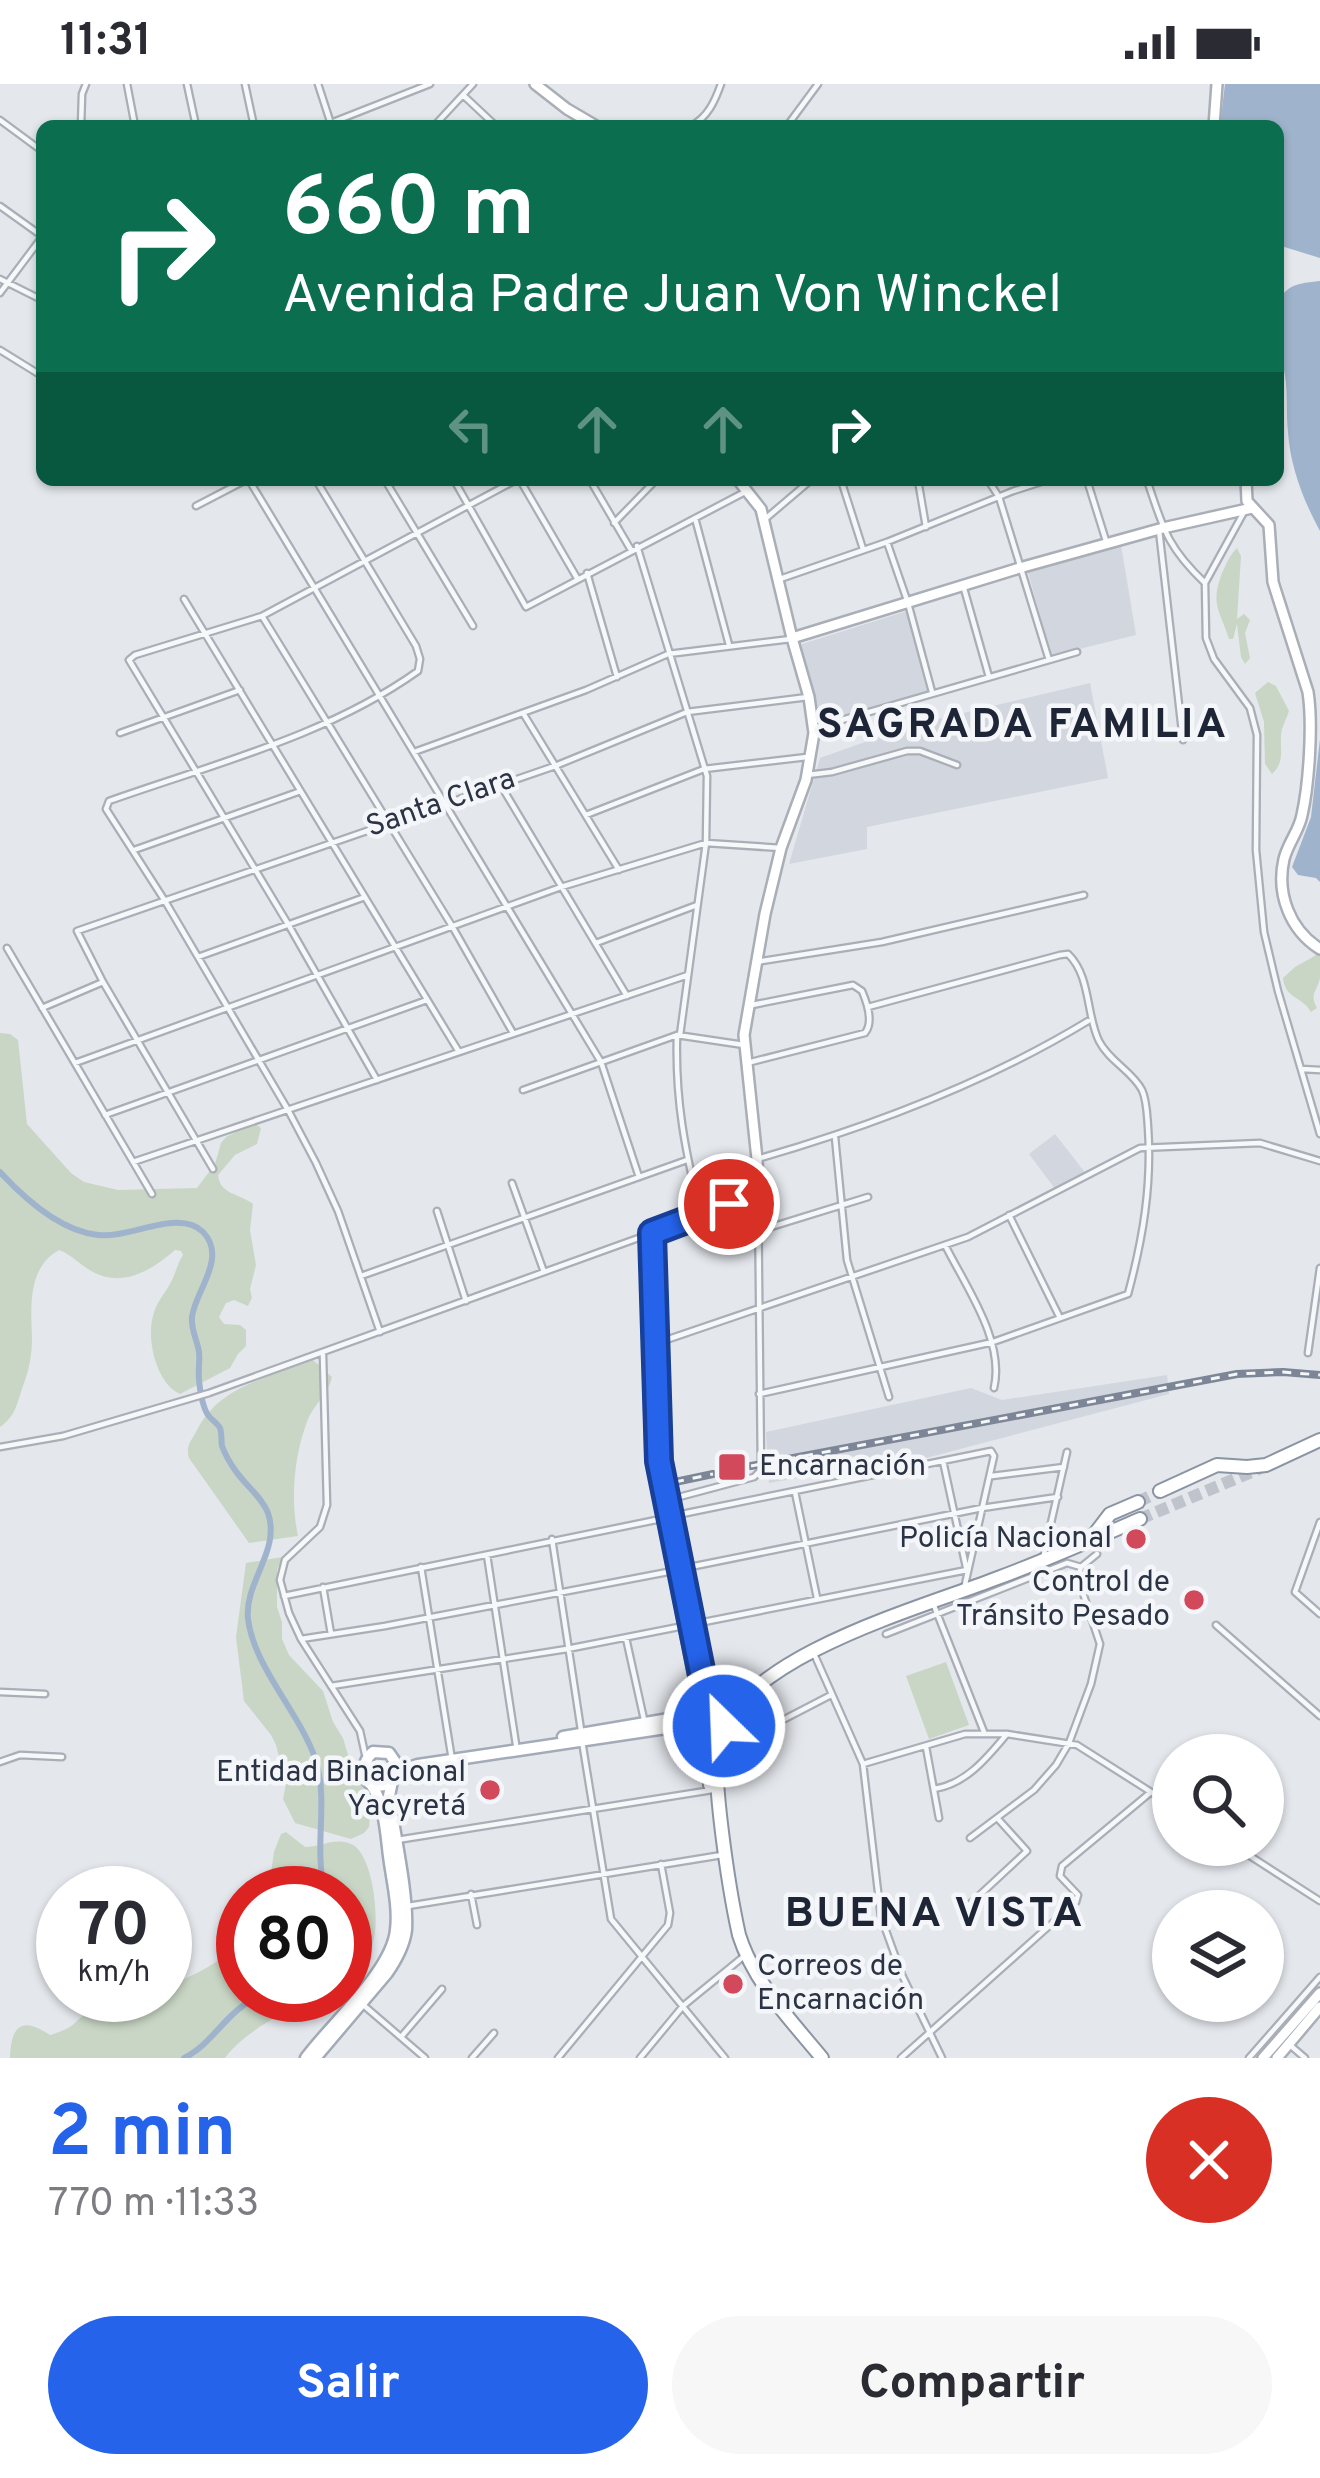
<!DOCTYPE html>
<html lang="es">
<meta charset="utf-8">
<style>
body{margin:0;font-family:Overpass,sans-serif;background:#f7f7f7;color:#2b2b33;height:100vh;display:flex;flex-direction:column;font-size:45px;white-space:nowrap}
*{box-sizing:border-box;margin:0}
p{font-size:39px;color:#7c7c81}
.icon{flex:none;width:66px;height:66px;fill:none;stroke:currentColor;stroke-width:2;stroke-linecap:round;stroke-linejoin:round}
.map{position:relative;height:1974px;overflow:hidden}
.panel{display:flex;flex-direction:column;background:#fff;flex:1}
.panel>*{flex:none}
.top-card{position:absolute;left:36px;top:36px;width:1248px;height:366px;border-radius:18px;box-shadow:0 3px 9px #0004;background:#0b6e4f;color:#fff;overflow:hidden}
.tools{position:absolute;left:1152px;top:1650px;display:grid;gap:24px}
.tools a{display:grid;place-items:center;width:132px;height:132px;border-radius:50%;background:#fff;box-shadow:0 3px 9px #0004;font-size:60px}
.speed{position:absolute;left:36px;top:1782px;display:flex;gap:24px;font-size:60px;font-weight:700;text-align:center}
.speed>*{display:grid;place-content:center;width:156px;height:156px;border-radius:50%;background:#fff;box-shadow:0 3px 9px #0004;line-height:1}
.speed small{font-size:30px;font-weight:400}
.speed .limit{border:18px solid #d22;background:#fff;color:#111}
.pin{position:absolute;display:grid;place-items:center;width:102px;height:102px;color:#fff;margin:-51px;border:6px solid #fff;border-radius:50%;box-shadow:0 3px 12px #0007}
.me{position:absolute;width:132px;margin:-66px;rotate:336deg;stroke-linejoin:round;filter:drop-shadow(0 0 9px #0008)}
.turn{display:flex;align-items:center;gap:42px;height:252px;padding:0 48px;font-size:54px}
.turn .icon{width:156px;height:156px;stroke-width:2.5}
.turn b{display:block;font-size:84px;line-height:102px}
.lanes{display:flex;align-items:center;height:114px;padding:0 48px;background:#0003;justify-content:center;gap:60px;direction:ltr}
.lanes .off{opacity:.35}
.round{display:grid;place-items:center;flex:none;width:126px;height:126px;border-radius:63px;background:#f7f7f7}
.overview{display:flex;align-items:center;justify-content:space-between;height:204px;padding:0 48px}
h1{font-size:72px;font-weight:700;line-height:90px;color:#2563eb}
.action{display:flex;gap:24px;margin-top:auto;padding:24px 48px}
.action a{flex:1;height:138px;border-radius:72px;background:#2563eb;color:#fff;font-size:48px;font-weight:700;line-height:138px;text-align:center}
.action a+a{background:#f7f7f7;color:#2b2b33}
.status{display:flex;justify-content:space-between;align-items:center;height:84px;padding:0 60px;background:#fff;direction:ltr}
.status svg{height:33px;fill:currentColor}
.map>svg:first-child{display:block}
</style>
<div class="status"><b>11:31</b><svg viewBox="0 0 49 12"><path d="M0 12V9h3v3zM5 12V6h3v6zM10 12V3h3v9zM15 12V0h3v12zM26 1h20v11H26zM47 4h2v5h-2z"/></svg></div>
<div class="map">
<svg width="1320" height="1974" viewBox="0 0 1320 1974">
<rect width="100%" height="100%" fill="#e4e7ec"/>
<!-- built -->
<path fill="#d2d6de" d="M1121,461L1136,551L1051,572L1028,488Z
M907,527L928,612L822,641L799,561Z
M1090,599L1108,694L867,743V765L789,780L820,674L913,641Z
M1055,1050L1087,1091L1056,1106L1029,1070Z
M1167,1291L1169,1310L873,1388L861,1383L769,1399L766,1348L971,1304L1002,1316Z"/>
<!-- green -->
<path fill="#c9d6c5" d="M1237,464L1241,472L1237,535L1244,530L1250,536L1245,549L1250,574L1245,580L1241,573L1237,540L1233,555H1229C1220,526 1210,521 1222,489C1227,479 1229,472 1237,464Z
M1268,598L1276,602L1289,627C1287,633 1284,639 1282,645C1278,663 1287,676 1272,690L1265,680L1264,638L1255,609Z
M1320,869C1320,877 1320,887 1320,894C1317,908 1309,909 1317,924L1311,928C1302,912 1285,915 1283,894L1295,883Z
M0,949L10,950L18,956L27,1040L71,1089L84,1098L118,1106L197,1104L215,1080L221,1059L226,1053L254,1039L261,1044L257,1060L235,1071L218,1091C220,1111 239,1109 253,1120L250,1146L256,1181L250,1205L252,1214L248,1222L234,1216L226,1219L219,1233L224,1240L240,1241L246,1246V1262L238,1270L230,1284L180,1310C157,1300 146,1256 153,1232C156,1218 165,1210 171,1198C176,1189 177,1180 183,1171L181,1167L175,1166C152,1186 123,1204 93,1188C80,1181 72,1171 59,1166C27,1184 31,1223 32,1254C32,1271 29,1286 23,1302C17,1319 16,1332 0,1343Z
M305,1276H313L332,1293C329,1309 315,1319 308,1335C294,1371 290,1415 298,1452L249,1459L189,1374C186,1361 190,1359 196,1348C220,1301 261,1299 305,1276Z
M282,1473L277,1486V1523L282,1538V1555L289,1571L323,1607L333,1638L343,1654L355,1694L367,1710L371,1723L369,1743L364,1749L351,1755L295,1739L283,1715L286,1700L276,1661L271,1651L244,1617L236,1553L246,1479Z
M946,1578L969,1641L929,1655L906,1592Z
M286,1748L305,1763C321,1763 337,1752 353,1761C373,1773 379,1832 374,1854C370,1874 358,1888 345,1904V1809H268L274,1768L281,1750Z
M243,1856V1911H338C325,1920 315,1919 300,1923C277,1929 238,1955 225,1974H10C11,1941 22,1932 50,1951C76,1943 70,1941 90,1926C112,1910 139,1911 165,1911V1902C192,1894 224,1876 243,1856Z"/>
<!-- water -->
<path fill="#9fb4cc" d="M1225,0H1320V174L1278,161V42H1220Z
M1320,197V447C1304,418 1290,382 1288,348C1286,329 1288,311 1285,291C1281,270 1270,238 1280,216C1287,199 1304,199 1320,197Z
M1320,655V798L1316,794L1298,791L1292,783L1311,733Z"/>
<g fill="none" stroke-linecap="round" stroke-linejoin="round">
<!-- canal -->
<path stroke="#9fb4cc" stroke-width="6" d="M0,1088C25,1115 60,1147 98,1151C130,1155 179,1124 203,1148C228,1174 195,1207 192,1233C191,1247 197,1255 199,1268C200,1277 198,1287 199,1296C200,1306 202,1322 208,1331C209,1333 219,1341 220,1344C222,1349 221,1356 222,1362C225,1370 230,1379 235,1386C245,1401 262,1413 268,1429C281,1467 244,1498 248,1535C254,1583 299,1628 315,1674C330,1718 312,1765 326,1809
M184,1974C213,1960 226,1927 260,1911"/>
<!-- trunk-tunnel -->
<path stroke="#bfc3cb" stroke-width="12" stroke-dasharray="12 6" stroke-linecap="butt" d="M1138,1418L1160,1407
M1140,1435L1261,1384"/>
<defs>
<path id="minor" d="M127,0L135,42
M187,0L196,42
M245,0L254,42
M318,0L331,40
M463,11L496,42
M0,36L42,67
M81,42L82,10L86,0
M323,42L430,0
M434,42L473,0
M691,42C708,33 715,17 721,0
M787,42L818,0
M0,122L42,152
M0,195L42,216
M0,209L42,153
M0,266L42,292
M249,396L601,978L639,1093
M316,396L416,562L420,575L418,587C327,652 213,680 109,717L106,725L165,817L288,1026L316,1079L338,1127L380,1248
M385,396L473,542
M454,396L526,523L743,409
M520,396L577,494
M590,396L631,466
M841,396L863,465
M918,396L926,443
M988,396L999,413L1049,576
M1087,396L1107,460
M1147,396C1163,444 1167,463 1205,499
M196,422L246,396
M1244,428L1205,499L1206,554L1214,575L1250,624L1257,651L1256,766L1264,848L1278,907L1320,1050
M695,434L729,561
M764,436L811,396
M614,439L656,396
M1159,446L1183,656
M887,458L908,519L932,608
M637,462L707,692L706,759L680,951H677C675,1015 685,1068 701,1130
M587,489L617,593
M777,496L887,458L1013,407L1047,396
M963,501L989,593
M184,515L459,968
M262,532L452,842L513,949
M523,629L619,786
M814,644L1077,568
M120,649L240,606
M414,668L586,606L668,570L791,555
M807,691L832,688L907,667H920L957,681
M500,700L627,912
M586,731L704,685L807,673
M134,766L298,708
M596,859L697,821
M7,864L152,1110
M198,873L365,813
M756,878L882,858L1084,811
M42,924L103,898
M751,978L865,949C874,938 867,919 862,907L853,901L752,921
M75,979L561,803L706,759L781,764
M1302,985L1320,986
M377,996L288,840L129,576L135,571L262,532L516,396
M523,1006L677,951L744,961
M105,1031L427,916
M835,1053L847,1176L889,1313
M757,1075C872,1042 986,999 1088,937
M133,1078L688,891
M213,1085L103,898L77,847L555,682L687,628L808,613
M512,1099L544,1188
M437,1127L466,1217
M1009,1131L1059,1232
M758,1147L868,1113
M945,1161C966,1203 1005,1257 994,1304
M361,1192L687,1076
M660,1258L968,1153L1140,1064L1260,1059L1320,1077
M1308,1269L1320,1184
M323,1271L327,1421L320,1443L285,1476L280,1496L289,1529L301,1555L360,1647L365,1670
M759,1310L993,1258L1128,1210C1143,1154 1152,1101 1148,1043C1147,1031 1147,1017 1142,1006C1132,987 1109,977 1099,957C1086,931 1091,892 1068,870L1060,871L868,923
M0,1363L63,1352L209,1309L644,1152
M943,1377L966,1483
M992,1392L1064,1383
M795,1408L817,1514
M668,1422L679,1413L754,1393L761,1386L758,1109
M672,1432L991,1367L994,1372L964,1505
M1320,1438L1295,1508L1320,1530
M552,1455L581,1646
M1044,1470L1067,1368
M487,1471L517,1667
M421,1483L452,1676
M685,1484L982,1424L1058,1413
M323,1503L331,1550
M284,1512L661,1435
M933,1519L984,1648
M1216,1541L1320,1632
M886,1550L1067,1479L1081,1483
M626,1554L645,1640
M301,1555L385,1542L673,1487
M815,1572L863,1680L881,1833L902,1891L942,1974
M331,1602L567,1565L967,1486
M0,1608L45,1610
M582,1657L611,1835L725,1974
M926,1663L939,1734
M719,1669L831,1611
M0,1678L20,1671L62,1673
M863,1680L965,1650H1007L1077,1661L1173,1722
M934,1705C966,1700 987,1674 1007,1650
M970,1754L1034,1706L1056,1681L1069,1659L1091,1600L1100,1560L1078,1494L1081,1483L1097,1470
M397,1756L712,1706
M1233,1761L1320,1817
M471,1810L477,1841
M970,1820L1027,1767L999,1736
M408,1822L722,1771
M361,1919L425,1974
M401,1953L442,1905
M1291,1962L1305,1974
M472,1974L494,1949
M558,1974L668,1841L670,1829L661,1780
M640,1974L683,1922L743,1873
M901,1974L1076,1818L1078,1811L1060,1792L1062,1782L1151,1708
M1249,1974L1320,1893"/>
<path id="secondary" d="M535,0L567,25L596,42
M1214,42L1217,0
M1246,396L1247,417L1269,441L1273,498L1308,608C1313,640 1309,700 1302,731C1299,747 1288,759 1284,775C1276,810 1290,846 1320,865
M792,554L1023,483L1163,444L1252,424
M653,1149L659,1377L703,1596L712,1614
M693,1618L695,1598L651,1368L645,1151L758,1109L757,1075L744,951L765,830L781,764L806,696L814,649L809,613L792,554L761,425L738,396
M1263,1974L1320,1909
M1277,1974L1320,1923"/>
<path id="primary" d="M563,1653L669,1635L688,1627
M396,1692L398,1682L389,1669L373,1668C359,1680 360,1706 384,1701C394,1699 392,1695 399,1689C405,1684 411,1683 418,1681L666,1644L692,1646
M306,1974C331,1940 392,1887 396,1846C399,1822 392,1796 389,1772C386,1748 385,1721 371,1700
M315,1974L387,1889C396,1876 404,1862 406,1846C408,1809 394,1749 389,1712L392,1697"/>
<path id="trunk" d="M1160,1407L1217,1381L1247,1383L1266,1381L1320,1356
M1090,1456L1110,1430L1138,1418
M720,1648L708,1653L693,1648L687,1637L689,1624L701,1614C716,1612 726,1621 726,1636
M697,1651L706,1671L710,1701
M822,1974C791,1936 754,1899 739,1851C731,1815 708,1680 720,1650C751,1570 920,1524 995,1495C1044,1477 1092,1456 1140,1435"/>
</defs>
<!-- minor casing -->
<use href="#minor" stroke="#a9aeb7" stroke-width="9"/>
<!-- secondary casing -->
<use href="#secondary" stroke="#a9aeb7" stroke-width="14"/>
<!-- primary casing -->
<use href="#primary" stroke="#a3abb8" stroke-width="15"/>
<!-- trunk casing -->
<use href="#trunk" stroke="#8b94a3" stroke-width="16"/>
<!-- minor -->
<use href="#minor" stroke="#f7f8fa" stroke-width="4.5"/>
<!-- secondary -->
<use href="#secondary" stroke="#fff" stroke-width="9"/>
<!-- primary -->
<use href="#primary" stroke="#fff" stroke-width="10"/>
<!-- trunk -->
<use href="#trunk" stroke="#fff" stroke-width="12"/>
<defs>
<path id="rail" d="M751,1382L1237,1290L1283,1288L1320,1291
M675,1398L713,1390"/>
</defs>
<!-- rail casing -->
<use href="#rail" stroke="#7d8696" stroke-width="8"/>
<!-- rail -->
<use href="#rail" stroke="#f4f6f9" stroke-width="3" stroke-dasharray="9" stroke-linecap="butt"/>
</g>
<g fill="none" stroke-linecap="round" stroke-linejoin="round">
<defs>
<path id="route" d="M724,1642C731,1621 710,1615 703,1596L659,1377L652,1149L729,1120"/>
</defs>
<!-- route casing -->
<use href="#route" stroke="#184099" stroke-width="30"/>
<!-- route -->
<use href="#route" stroke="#2563eb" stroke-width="21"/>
</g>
<!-- markers -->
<g fill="#d1495b" stroke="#f4f6f9" stroke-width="4.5">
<rect x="717" y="1368" width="30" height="30" rx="6"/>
<circle cx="1136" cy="1455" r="12"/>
<circle cx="1194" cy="1516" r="12"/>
<circle cx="490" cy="1706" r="12"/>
<circle cx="733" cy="1900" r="12"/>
</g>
<g text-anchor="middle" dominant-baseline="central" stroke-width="9" stroke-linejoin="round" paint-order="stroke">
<!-- street labels -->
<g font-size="30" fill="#2b3445" stroke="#f4f6f9">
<text transform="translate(441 720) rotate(-19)">Santa Clara</text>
</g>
<!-- poi labels -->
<g font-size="30" fill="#2b3445" stroke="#f4f6f9" text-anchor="end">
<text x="759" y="1383" text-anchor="start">Encarnación</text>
<text x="1112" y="1455">Policía Nacional</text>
<text x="1170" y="1499">Control de<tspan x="1170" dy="34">Tránsito Pesado</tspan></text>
<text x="466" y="1689">Entidad Binacional<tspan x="466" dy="34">Yacyretá</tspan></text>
<text x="757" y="1883" text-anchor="start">Correos de<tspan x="757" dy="34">Encarnación</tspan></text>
</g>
<!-- district labels -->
<g font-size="42" font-weight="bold" letter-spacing="3" fill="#1d2536" stroke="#f4f6f9">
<text x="1023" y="642">SAGRADA FAMILIA</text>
<text x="935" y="1831">BUENA VISTA</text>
</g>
</g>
</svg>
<div class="tools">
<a><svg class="icon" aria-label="search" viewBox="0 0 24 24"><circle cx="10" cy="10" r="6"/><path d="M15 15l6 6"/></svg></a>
<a><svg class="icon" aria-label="layers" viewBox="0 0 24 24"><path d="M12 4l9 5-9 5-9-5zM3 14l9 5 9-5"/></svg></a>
</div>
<div class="speed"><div>70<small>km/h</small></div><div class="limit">80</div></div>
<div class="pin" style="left:729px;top:1120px;background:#d93025"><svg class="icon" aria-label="arrive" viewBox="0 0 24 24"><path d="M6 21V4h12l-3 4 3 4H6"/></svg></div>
<svg class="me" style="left:724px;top:1642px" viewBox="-20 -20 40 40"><circle r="17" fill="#2563eb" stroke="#fff" stroke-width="3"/><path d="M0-11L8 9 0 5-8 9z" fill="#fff"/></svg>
<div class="top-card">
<div class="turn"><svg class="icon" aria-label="right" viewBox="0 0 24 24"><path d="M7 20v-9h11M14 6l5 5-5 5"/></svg><div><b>660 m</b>Avenida Padre Juan Von Winckel</div></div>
<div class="lanes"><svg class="icon off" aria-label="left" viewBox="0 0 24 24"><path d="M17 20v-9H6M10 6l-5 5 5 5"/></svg><svg class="icon off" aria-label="ahead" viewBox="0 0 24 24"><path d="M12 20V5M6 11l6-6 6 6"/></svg><svg class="icon off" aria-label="ahead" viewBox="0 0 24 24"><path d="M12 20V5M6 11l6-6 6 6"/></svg><svg class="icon" aria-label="right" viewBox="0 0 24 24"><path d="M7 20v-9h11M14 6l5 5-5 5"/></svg></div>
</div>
</div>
<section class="panel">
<div class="overview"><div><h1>2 min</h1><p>770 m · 11:33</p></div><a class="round" style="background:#d93025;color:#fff"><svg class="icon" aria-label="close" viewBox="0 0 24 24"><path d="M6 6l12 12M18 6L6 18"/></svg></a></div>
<div class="action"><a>Salir</a><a>Compartir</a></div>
</section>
